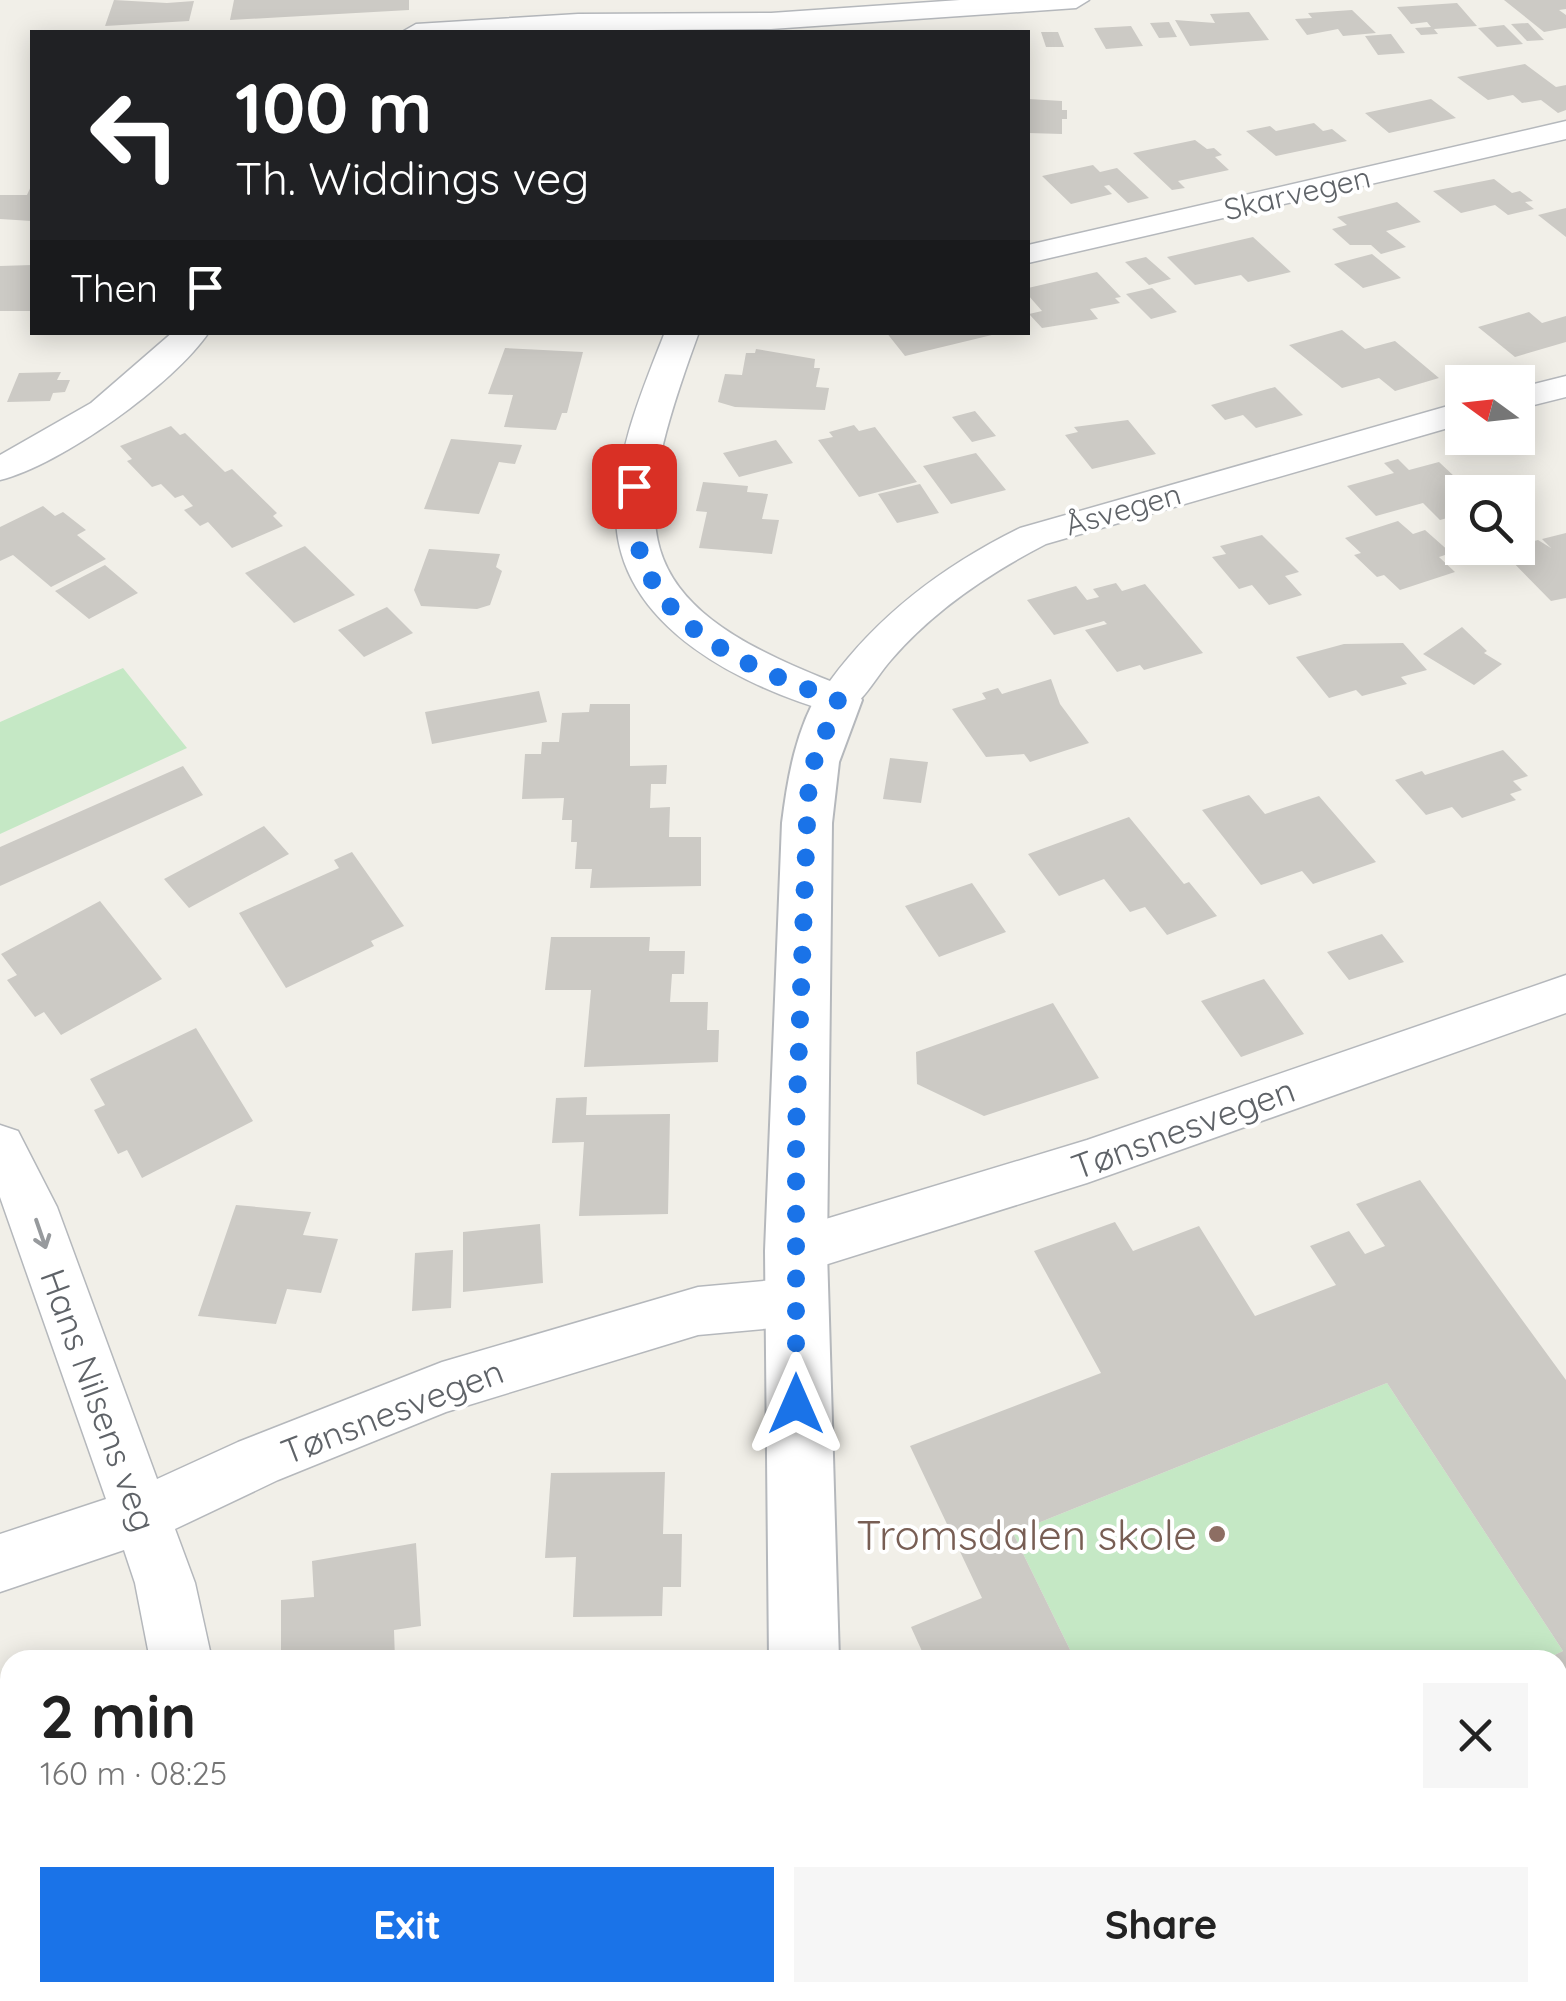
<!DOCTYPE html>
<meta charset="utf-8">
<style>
body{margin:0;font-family:Quicksand,sans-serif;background:#f6f6f6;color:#222;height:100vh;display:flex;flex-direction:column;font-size:38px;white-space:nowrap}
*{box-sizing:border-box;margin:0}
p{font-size:32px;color:#767676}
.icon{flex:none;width:55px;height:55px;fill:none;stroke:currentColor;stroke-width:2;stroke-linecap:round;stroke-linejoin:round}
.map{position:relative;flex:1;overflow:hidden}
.sheet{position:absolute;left:0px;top:1650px;width:1568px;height:352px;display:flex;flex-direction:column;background:#fff;border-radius:30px 30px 0 0;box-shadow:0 5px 25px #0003}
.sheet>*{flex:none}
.top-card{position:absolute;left:30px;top:30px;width:1000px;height:305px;border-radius:0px;box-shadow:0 5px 25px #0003;background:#202124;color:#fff;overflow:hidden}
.needle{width:65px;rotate:285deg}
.buttons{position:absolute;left:1445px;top:365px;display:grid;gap:20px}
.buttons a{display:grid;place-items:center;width:90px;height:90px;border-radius:0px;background:#fff;box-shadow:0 5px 25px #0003;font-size:50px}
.pin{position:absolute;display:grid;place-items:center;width:85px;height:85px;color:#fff;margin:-42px;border-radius:20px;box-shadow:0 5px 15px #0006}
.me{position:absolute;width:110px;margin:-55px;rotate:0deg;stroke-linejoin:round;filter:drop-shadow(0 0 8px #0008)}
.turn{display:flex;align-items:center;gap:35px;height:210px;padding:0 40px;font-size:45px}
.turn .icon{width:130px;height:130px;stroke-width:2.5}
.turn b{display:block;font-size:70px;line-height:85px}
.then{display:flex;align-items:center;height:95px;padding:0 40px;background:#0003;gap:20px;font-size:38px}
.round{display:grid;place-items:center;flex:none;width:105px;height:105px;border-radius:0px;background:#f6f6f6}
.overview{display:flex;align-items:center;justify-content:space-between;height:170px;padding:0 40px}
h1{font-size:60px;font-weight:700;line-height:75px}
.action{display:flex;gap:20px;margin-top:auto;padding:20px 40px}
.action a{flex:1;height:115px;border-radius:0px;background:#1a73e8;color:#fff;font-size:40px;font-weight:700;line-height:115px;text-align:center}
.action a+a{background:#f6f6f6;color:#222}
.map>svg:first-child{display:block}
</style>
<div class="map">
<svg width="1566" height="2001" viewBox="0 0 1566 2001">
<rect width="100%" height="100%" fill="#f1efe8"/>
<!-- green -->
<path fill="#c5e8c5" d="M123,668L187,748L0,834V722Z
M1387,1383L1563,1651L1544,1660H1075L1013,1533Z
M1558,1836L1566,1850V2001H1155L1150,1993L1558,1992Z"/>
<!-- building -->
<path fill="#cccac5" d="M114,0L167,3L194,1L189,21L105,26Z
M234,0H409V10L230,20Z
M1504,0H1566V9L1559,10L1566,15V28L1544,32Z
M1457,3L1477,26L1434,29L1438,34L1421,35L1415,28L1431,27L1427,22L1411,24L1397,7Z
M1352,10L1376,33L1343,36L1338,29L1307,35L1295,19L1312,18L1308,13Z
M1249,12L1269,40L1190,46L1175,20L1215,23L1210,14Z
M1169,22L1177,37L1159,38L1150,23Z
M1528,23L1544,40L1527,41L1511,24Z
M1504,25L1523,44L1497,47L1478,28Z
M1131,26L1143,46L1106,49L1094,28Z
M1041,32H1058L1064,47H1046Z
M1391,34L1405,53L1378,55L1365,36Z
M1525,64L1556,87L1566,85V110L1558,113L1541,100L1522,103L1513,95L1488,100L1457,77Z
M1028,99L1062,101V110H1067V119H1062V134L1028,133Z
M1431,99L1456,118L1389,133L1365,113Z
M1314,123L1323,131L1332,129L1347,141L1276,156L1246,131L1270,126L1276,131Z
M1195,140L1207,149L1214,148L1222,155L1215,157L1229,170L1178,181L1185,188L1172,190L1133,153Z
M1093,165L1100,172L1117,168L1149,198L1128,203L1109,185L1104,186L1112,194L1071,204L1042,176Z
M1494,179L1512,193L1520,191L1533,201L1525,202L1534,209L1508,215L1495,205L1461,213L1433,191Z
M32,184V221L0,219V195H27Z
M1397,202L1421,222L1386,231L1406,247L1381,254L1371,245H1350L1332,229L1347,225L1337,217Z
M1566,208V237L1538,215Z
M1253,237L1291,272L1248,282L1241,275L1195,285L1167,257Z
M1372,254L1401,278L1363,288L1334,264Z
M1146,257L1171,279L1149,285L1125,262Z
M32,265V311H0V266Z
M1097,272L1121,297L1115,298L1120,303L1090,309L1098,319L1042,328L1029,314L1042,311L1028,295V288Z
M1152,288L1177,312L1151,319L1126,294Z
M1529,312L1542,323L1566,316V342L1515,357L1478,327Z
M1342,330L1365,349L1395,341L1439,378L1395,391L1379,378L1342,388L1289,345Z
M886,332H996V334L905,356Z
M505,348L583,352L567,413H562L556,430L504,427L513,395L488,394Z
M756,349L815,359L814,368H820L816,387L829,388L825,410L735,407L718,402L725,374L742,375L746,353H755Z
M61,372L57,380H70L65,392L53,393L50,401L7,402L19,373Z
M1275,387L1303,415L1256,428L1243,415L1225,420L1211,405Z
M975,411L996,436L972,442L952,417Z
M1128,420L1156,454L1092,469L1065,435L1078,432L1074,427Z
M854,425L859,431L875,427L917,482L859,497L818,440L833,437L829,432Z
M171,426L180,435L185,433L225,472L232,469L277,513L273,516L283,526L232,548L208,522L200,526L184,510L193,506L183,495L175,498L161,484L152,487L127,461L132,459L120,446Z
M451,439L522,445L515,464L499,462L479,514L424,509Z
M776,440L793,463L739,477L723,453Z
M976,453L1006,490L951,504L923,466Z
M1398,459L1409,470L1439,462L1471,492H1462V514L1440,520L1423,503L1376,516L1347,486L1394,473L1384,463Z
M703,482L748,486L747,492L768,494L762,519L779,520L772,554L699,548L707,512L696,511Z
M920,484L939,513L897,523L878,494Z
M43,506L55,516L63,512L86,530L77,535L106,559L51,587L13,555L0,561V527Z
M1398,521L1413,534L1425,530L1451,553L1439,557L1455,572L1400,590L1384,575L1377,577L1354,555L1361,553L1345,538Z
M1566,533V598L1551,601L1501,550L1538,540L1551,548L1542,539Z
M1262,535L1299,572L1285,576L1302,595L1269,605L1252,585L1239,589L1212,557L1226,554L1220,546Z
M305,546L355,595L294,623L245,573Z
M429,549L500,554L496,567L502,571L490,605L477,609L421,606L414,590Z
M105,565L138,593L89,619L55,591Z
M1116,583L1122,591L1145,584L1203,653L1144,670L1140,665L1117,672L1085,630L1107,624L1104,621L1054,635L1027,600L1076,586L1087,600L1099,597L1093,589Z
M387,607L413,633L364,657L338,630Z
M1462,627L1487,651L1484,653L1502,664L1474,685L1423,654Z
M1403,643L1427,670L1401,677L1407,684L1362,696L1356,690L1329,698L1296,657L1344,644Z
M1051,679L1060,704L1089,743L1030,762L1024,754L986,757L952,709L986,699L982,693L998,688L1002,694Z
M539,691L547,722L432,744L425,712Z
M590,704H630V766L667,765L666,784H651L650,808L670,807L669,837H701V886L590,888L592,869H575L577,842H571L572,820H562L564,798L522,799L525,754H541L542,742H559L562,713L589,712Z
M1503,750L1528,776L1513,781L1522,790L1510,794L1516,800L1462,818L1452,807L1426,815L1395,780L1422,771L1425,775Z
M890,758L928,762L921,803L883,799Z
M183,766L203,795L0,886V847Z
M1249,795L1265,814L1319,796L1376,862L1313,884L1302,871L1261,885L1202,810Z
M1129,817L1184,884L1189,882L1217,916L1167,935L1145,907L1130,912L1104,879L1059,896L1028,854Z
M264,826L289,854L189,908L164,879Z
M352,852L404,926L371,941L374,946L286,988L239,913L339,868L334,860Z
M972,883L1006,932L939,957L905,906Z
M100,901L162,979L61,1035L44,1012L35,1017L7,980L17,975L1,954Z
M1382,934L1404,962L1349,980L1327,952Z
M551,937H650L649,951H685L684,974H672L670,1002H708L707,1030H719L718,1062L584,1067L591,990H545Z
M1264,979L1304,1034L1241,1057L1201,1001Z
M1053,1003L1099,1078L984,1116L917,1084L916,1052Z
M196,1028L253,1121L142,1178L127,1150L118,1154L94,1110L105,1105L90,1079Z
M587,1097L586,1115L670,1114L668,1214L579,1216L584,1142L552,1143L556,1098Z
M1420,1180L1566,1380V1850L1558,1836V1660H1544L1563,1651L1387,1383L1013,1533L1075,1660H926L911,1627L982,1598L910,1446L1101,1373L1034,1251L1115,1222L1133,1251L1199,1226L1255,1316L1336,1285L1310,1246L1349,1231L1365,1254L1385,1246L1356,1204Z
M236,1205L311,1212L303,1235L338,1239L321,1293L287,1289L276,1324L198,1316Z
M540,1224L543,1283L463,1292V1232Z
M453,1250L451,1308L412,1311L415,1253Z
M665,1472L663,1534H682L681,1587H663L662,1616L573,1617L576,1557L545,1558L551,1473Z
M416,1543L421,1626L394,1630L395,1660H281V1600L314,1597L312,1561Z
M708,1651V1660H650V1658Z
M10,1715V1793L0,1795V1718Z
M20,1992H77V1994L20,2001Z
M541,1992H680V2001H541Z"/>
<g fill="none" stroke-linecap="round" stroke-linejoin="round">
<defs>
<path id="minor" d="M960,0H1089L1076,8L771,29L402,32L416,24L578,14L771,13Z
M1566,121V139L1028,263V245Z
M173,332H209C174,384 61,465 0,480V455L91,403Z
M665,332H699C628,526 622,600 830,681C880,613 945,565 1020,528L1462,402V424L1046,544C988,574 934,610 891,660C874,679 862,707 838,714C746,688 619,629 616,518C615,453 642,391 665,332Z
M1566,376V397L1518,409V388Z
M1566,975V1013L1087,1183L796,1274L777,1267L770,1251L777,1235L796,1228L1087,1140Z
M0,1125L18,1131L57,1207L157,1479L238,1442L442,1362L698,1287L796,1278L815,1285L823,1302L815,1319L796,1326L698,1335L446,1412L278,1480L175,1529L195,1583L212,1660H150L135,1583L124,1550L0,1592V1534L106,1499L0,1197Z
M133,1992H201L200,2001H132Z"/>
<path id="tertiary" d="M838,684L855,688L862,700L839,762L832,823L827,1251L839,1660H769L765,1251L782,823C788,775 796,730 821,688Z
M775,1992H855V2001H775Z"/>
</defs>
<!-- minor casing -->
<use href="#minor" stroke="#b5b8bc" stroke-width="3"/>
<!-- tertiary casing -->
<use href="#tertiary" stroke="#b5b8bc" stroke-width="4"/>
<!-- minor -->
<use href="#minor" fill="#fff" fill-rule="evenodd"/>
<!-- tertiary -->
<use href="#tertiary" fill="#fff" fill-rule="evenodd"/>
</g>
<!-- one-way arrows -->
<defs><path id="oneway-shaft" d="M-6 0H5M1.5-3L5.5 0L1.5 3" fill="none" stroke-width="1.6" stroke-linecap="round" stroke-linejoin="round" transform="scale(2.5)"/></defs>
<use stroke="#979a9d" href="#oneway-shaft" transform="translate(41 1234) rotate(71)"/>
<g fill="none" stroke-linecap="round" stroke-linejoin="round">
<!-- route -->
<path stroke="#1a73e8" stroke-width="18" stroke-dasharray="0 32.4" d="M634,486C623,616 733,663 838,700L814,762L808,795L796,1129V1404"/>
</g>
<!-- markers -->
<circle fill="#8d6e63" stroke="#fff" stroke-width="4" cx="1217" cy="1534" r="10"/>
<g text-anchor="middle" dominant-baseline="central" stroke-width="8" stroke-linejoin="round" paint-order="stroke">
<!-- far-street labels -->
<g font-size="30" fill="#5f6368" stroke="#fff">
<text transform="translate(1297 193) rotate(-13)">Skarvegen</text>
<text transform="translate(1123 509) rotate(-16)">Åsvegen</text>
</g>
<!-- street labels -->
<g font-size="35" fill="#5f6368" stroke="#fff">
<text transform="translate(1183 1128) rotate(-20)">Tønsnesvegen</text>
<text transform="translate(99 1400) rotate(70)">Hans Nilsens veg</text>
<text transform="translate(392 1411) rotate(-21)">Tønsnesvegen</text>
</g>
<!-- near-education labels -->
<g font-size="42" fill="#785e54" stroke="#fff" text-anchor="end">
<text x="1197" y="1534">Tromsdalen skole</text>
</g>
</g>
</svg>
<div class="buttons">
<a><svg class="needle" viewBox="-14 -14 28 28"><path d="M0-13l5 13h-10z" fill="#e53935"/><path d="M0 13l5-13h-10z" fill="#767676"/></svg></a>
<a><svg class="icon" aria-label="search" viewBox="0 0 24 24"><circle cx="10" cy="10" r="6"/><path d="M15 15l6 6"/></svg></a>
</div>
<div class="pin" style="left:634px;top:486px;background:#d93025"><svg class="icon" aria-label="arrive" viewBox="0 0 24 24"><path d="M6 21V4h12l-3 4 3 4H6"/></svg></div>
<svg class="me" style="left:796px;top:1404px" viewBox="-20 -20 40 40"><path d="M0-17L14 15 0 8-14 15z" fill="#1a73e8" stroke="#fff" stroke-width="4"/></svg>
<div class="top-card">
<div class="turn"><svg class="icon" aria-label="left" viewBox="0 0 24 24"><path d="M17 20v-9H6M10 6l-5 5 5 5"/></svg><div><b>100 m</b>Th. Widdings veg</div></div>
<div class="then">Then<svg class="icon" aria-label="arrive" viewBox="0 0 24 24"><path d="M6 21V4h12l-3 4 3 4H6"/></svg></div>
</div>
<section class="sheet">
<div class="overview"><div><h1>2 min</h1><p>160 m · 08:25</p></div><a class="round"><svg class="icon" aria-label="close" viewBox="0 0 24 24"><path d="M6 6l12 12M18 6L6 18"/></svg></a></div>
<div class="action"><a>Exit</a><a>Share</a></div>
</section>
</div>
